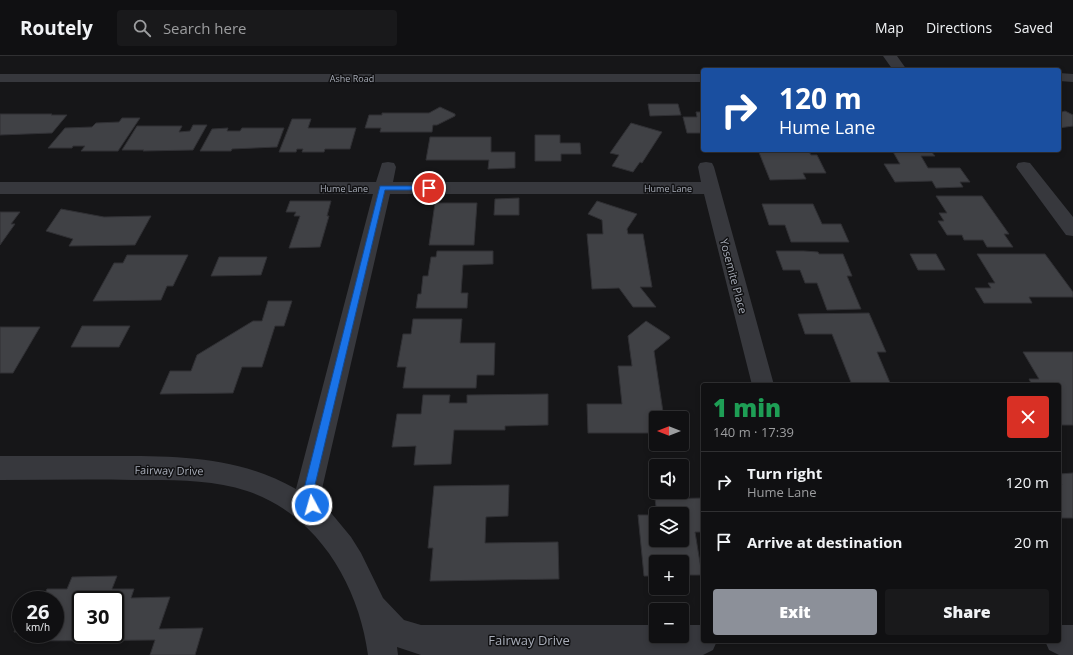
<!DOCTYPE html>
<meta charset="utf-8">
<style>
body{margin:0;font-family:"Open Sans",sans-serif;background:#19191b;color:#f1f3f6;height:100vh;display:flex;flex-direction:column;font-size:15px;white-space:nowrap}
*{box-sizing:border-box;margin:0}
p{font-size:13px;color:#9c9d9f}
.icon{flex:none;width:22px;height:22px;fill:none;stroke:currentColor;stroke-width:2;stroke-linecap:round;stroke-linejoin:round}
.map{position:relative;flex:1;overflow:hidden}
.sheet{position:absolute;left:701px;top:327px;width:360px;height:260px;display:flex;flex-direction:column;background:#101012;border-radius:4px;box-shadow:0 2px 6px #0003,0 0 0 1px #303032}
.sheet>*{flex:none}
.banner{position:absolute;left:701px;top:12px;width:360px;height:84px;border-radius:4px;box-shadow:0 2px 6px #0003,0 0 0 1px #303032;background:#1a4fa0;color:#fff;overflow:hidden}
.needle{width:26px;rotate:270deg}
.controls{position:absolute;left:649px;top:355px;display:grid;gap:8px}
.controls a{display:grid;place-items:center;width:40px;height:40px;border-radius:4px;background:#101012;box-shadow:0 2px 6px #0003,0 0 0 1px #303032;font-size:20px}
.speed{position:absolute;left:12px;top:535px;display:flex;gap:8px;font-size:20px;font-weight:700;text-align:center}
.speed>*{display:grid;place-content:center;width:52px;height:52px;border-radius:50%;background:#101012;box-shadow:0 2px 6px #0003,0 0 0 1px #303032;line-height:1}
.speed small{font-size:10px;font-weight:400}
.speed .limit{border:2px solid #111;border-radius:6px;background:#fff;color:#111}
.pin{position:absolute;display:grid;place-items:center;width:34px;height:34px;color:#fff;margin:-17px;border:2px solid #fff;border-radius:50%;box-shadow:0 1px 4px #0007}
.me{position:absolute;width:44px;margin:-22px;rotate:354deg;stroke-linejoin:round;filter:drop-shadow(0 0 3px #0008)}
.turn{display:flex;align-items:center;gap:14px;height:84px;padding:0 12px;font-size:18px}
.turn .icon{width:52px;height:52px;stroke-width:2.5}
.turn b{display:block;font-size:28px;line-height:34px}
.round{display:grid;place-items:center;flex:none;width:42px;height:42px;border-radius:4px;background:#19191b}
.headline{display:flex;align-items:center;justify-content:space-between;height:68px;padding:0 12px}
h1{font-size:24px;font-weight:800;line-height:30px;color:#1e9e55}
.action{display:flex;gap:8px;margin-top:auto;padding:8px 12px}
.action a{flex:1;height:46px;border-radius:4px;background:#8c9099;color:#fff;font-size:16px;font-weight:800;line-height:46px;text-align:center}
.action a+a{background:#19191b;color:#f1f3f6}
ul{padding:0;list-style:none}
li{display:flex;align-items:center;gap:12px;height:60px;padding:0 12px;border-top:1px solid #303032}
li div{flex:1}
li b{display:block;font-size:15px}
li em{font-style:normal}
header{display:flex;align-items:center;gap:24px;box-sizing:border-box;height:56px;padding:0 20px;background:#101012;border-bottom:1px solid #303032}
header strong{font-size:19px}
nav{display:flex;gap:22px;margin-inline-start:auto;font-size:14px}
.search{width:280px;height:36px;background:#19191b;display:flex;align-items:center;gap:10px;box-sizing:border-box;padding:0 14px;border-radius:4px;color:#9c9d9f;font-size:15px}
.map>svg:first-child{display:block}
</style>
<header>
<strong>Routely</strong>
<div class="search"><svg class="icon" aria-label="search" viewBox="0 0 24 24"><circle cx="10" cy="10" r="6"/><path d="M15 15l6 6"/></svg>Search here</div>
<nav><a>Map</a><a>Directions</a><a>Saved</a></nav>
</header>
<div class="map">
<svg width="1073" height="599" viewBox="0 0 1073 599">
<rect width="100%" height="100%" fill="#161618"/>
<!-- building -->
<path fill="#404145" stroke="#303034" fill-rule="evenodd" d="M648,48H678L681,59L650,60Z
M440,51L455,58V60L437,69H433L432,76H380L381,72H365L369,59H382V57H429Z
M1065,55L1073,59V70L1059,72V57Z
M696,56H703V77H687L683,61H697Z
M0,58H52L51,59H67L52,77L0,79Z
M122,62H140L118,95H81L85,90H73L72,92H48L65,72L92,71L96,67L119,66Z
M292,63H311L308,72H356L350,93H325L324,96H302L303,93H297L296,96H279Z
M631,67L662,76L642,107L640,106L633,116L612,110L619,99L610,97Z
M193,69H207L193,94L143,95L144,94H122L137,70H182L179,76L190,75Z
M228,72L227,75H240L242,72H284L277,91L232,93L231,95H200L212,73Z
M535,79H560V87H580L581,98H561V105H535Z
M430,81H491V96H515V112L488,113L489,104H426Z
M758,94H808L811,99H817L826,117H803L806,123L770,124Z
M892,94H930L935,100H921L928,112H960L970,126H960L963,131L936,132L932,125L895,126L884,108H900Z
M936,140H982L1009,178H1004L1013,191H987L983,184H964L962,179H947L938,165H944L939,157H947Z
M519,142V159H494L495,143Z
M290,145H331L327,160H329L320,191L289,192L300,160H294L296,156H286Z
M597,145L637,158L627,173L628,178H643L652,231H640L656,251H633L619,232L592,233L587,178H603L602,164L588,158Z
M435,147H477L474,189H429Z
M762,148H813L822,168H841L849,186H791L785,169H769Z
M61,153L104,161L151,160L135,189L69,190L73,183L46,175Z
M0,156H20L11,168H15L0,189Z
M437,195H493V208L463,209L461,237H468L467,252H416L418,238H421L423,220H428L431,201H436Z
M776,195H804L818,196L819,198H843L852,220H847L861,253L827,254L817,227H805L800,214H783Z
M910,198H936L945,214H918Z
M977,198H1045L1073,236V241H1029L1032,247H984L975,232H991L988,227H995Z
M127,199H188L173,230H167L161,244L93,245L114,207H123Z
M219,201H267L261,219L211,220Z
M268,245H292L284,270H275L262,311H242L233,337L160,338L170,315H191L197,299L253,265H262Z
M869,257L886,296H877L891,329H852L832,278H805L798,258Z
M413,263H462L460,287H495L494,319H477L476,332H403L406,311H397L403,278H411Z
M646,265L669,280L670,282L654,295L663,356H665L666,362H656V377H588L587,348H622L618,310H632L628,280Z
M82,270H130L119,291H71Z
M0,271H40L13,317H0Z
M1023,296H1073V369H1059V329H1032L1029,323H1039Z
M548,338V369L505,370V374H454L451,408L414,409L416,390L392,391L397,358H421L423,339H450L449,347H467V339Z
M1073,417V462H1061L1059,458V429H1062L1059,424V418Z
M509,429L508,460L486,461L485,487L558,486L559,523L430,525L433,492H428L434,430Z
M703,442V476H695L702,519H682V506H656V520H644L638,459H656V484H682V458H657L655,443Z
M117,520L112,533H134L131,542L170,541L159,573L203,572L195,599H150L155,584L26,585L29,578H55V544H42L47,533H67L72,521ZM81,544H115V578H81Z
M21,560V576H14Z"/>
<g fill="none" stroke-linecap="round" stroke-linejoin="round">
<!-- minor -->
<path fill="#37383d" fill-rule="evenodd" d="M883,0H897L907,14H893Z
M1059,17L1073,18V26L1059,25Z
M0,18H703V26H0Z
M388,106L394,107L396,111L393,126H701L698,111L700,107L706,106L712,107L714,111L774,329H752L704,138H390L322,433L327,452L351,481L361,497L383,542L404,564L421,569H656V580H682V569H703V585H717L713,594L703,599H421L397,591L398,599H368C359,529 317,458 247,435C211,423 171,424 133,424C89,423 44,424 0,424V400C38,400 75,400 113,400C178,400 238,400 296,433L373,138H0V126H376L382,107Z
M1024,106L1030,107L1073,161V180L1066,179L1016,111L1018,107Z
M1059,569H1073V599H1059L1049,594L1045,585H1059Z"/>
</g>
<!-- route -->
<path fill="#1a73e8" stroke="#114b97" d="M380,130H429L433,132L429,134H385L314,433L317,449L316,453L312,454L308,453L304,433Z"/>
<g text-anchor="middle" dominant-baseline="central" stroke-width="3" stroke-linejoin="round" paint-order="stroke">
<!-- far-street labels -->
<g font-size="9" fill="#a8adb8" stroke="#111113">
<text x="352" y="22">Ashe Road</text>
<text x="344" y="132">Hume Lane</text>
<text x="668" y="132">Hume Lane</text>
</g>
<!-- street labels -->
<g font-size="11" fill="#a8adb8" stroke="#111113">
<text transform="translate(734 220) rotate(75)">Yosemite Place</text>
<text transform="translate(169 414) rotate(1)">Fairway Drive</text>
</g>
<!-- near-street labels -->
<g font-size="13" fill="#a8adb8" stroke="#111113">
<text x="529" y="584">Fairway Drive</text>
</g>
</g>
</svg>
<div class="controls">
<a><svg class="needle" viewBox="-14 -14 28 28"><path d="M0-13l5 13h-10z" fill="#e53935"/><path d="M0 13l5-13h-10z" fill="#9c9d9f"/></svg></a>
<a><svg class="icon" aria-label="sound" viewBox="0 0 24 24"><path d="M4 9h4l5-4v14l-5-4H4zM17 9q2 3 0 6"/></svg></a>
<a><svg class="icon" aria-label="layers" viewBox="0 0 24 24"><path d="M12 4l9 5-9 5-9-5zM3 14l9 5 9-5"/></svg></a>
<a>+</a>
<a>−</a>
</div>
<div class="speed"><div>26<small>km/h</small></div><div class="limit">30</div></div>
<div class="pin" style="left:429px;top:132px;background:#d93025"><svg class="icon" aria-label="arrive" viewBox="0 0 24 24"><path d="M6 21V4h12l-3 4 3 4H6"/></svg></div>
<svg class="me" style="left:312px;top:449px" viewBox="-20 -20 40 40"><circle r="17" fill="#1a73e8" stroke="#fff" stroke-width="3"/><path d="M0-11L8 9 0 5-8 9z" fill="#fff"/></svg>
<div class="banner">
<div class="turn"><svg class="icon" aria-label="right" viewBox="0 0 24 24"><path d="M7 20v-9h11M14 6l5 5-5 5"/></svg><div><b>120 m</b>Hume Lane</div></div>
</div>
<section class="sheet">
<div class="headline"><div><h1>1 min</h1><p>140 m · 17:39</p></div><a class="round" style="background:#d93025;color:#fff"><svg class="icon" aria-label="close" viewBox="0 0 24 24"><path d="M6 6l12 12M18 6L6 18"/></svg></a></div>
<ul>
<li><svg class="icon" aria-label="right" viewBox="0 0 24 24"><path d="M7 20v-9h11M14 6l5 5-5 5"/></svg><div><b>Turn right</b><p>Hume Lane</p></div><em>120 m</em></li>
<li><svg class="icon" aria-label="arrive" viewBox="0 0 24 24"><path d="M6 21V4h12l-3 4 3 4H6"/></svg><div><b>Arrive at destination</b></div><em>20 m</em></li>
</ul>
<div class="action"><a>Exit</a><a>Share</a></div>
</section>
</div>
